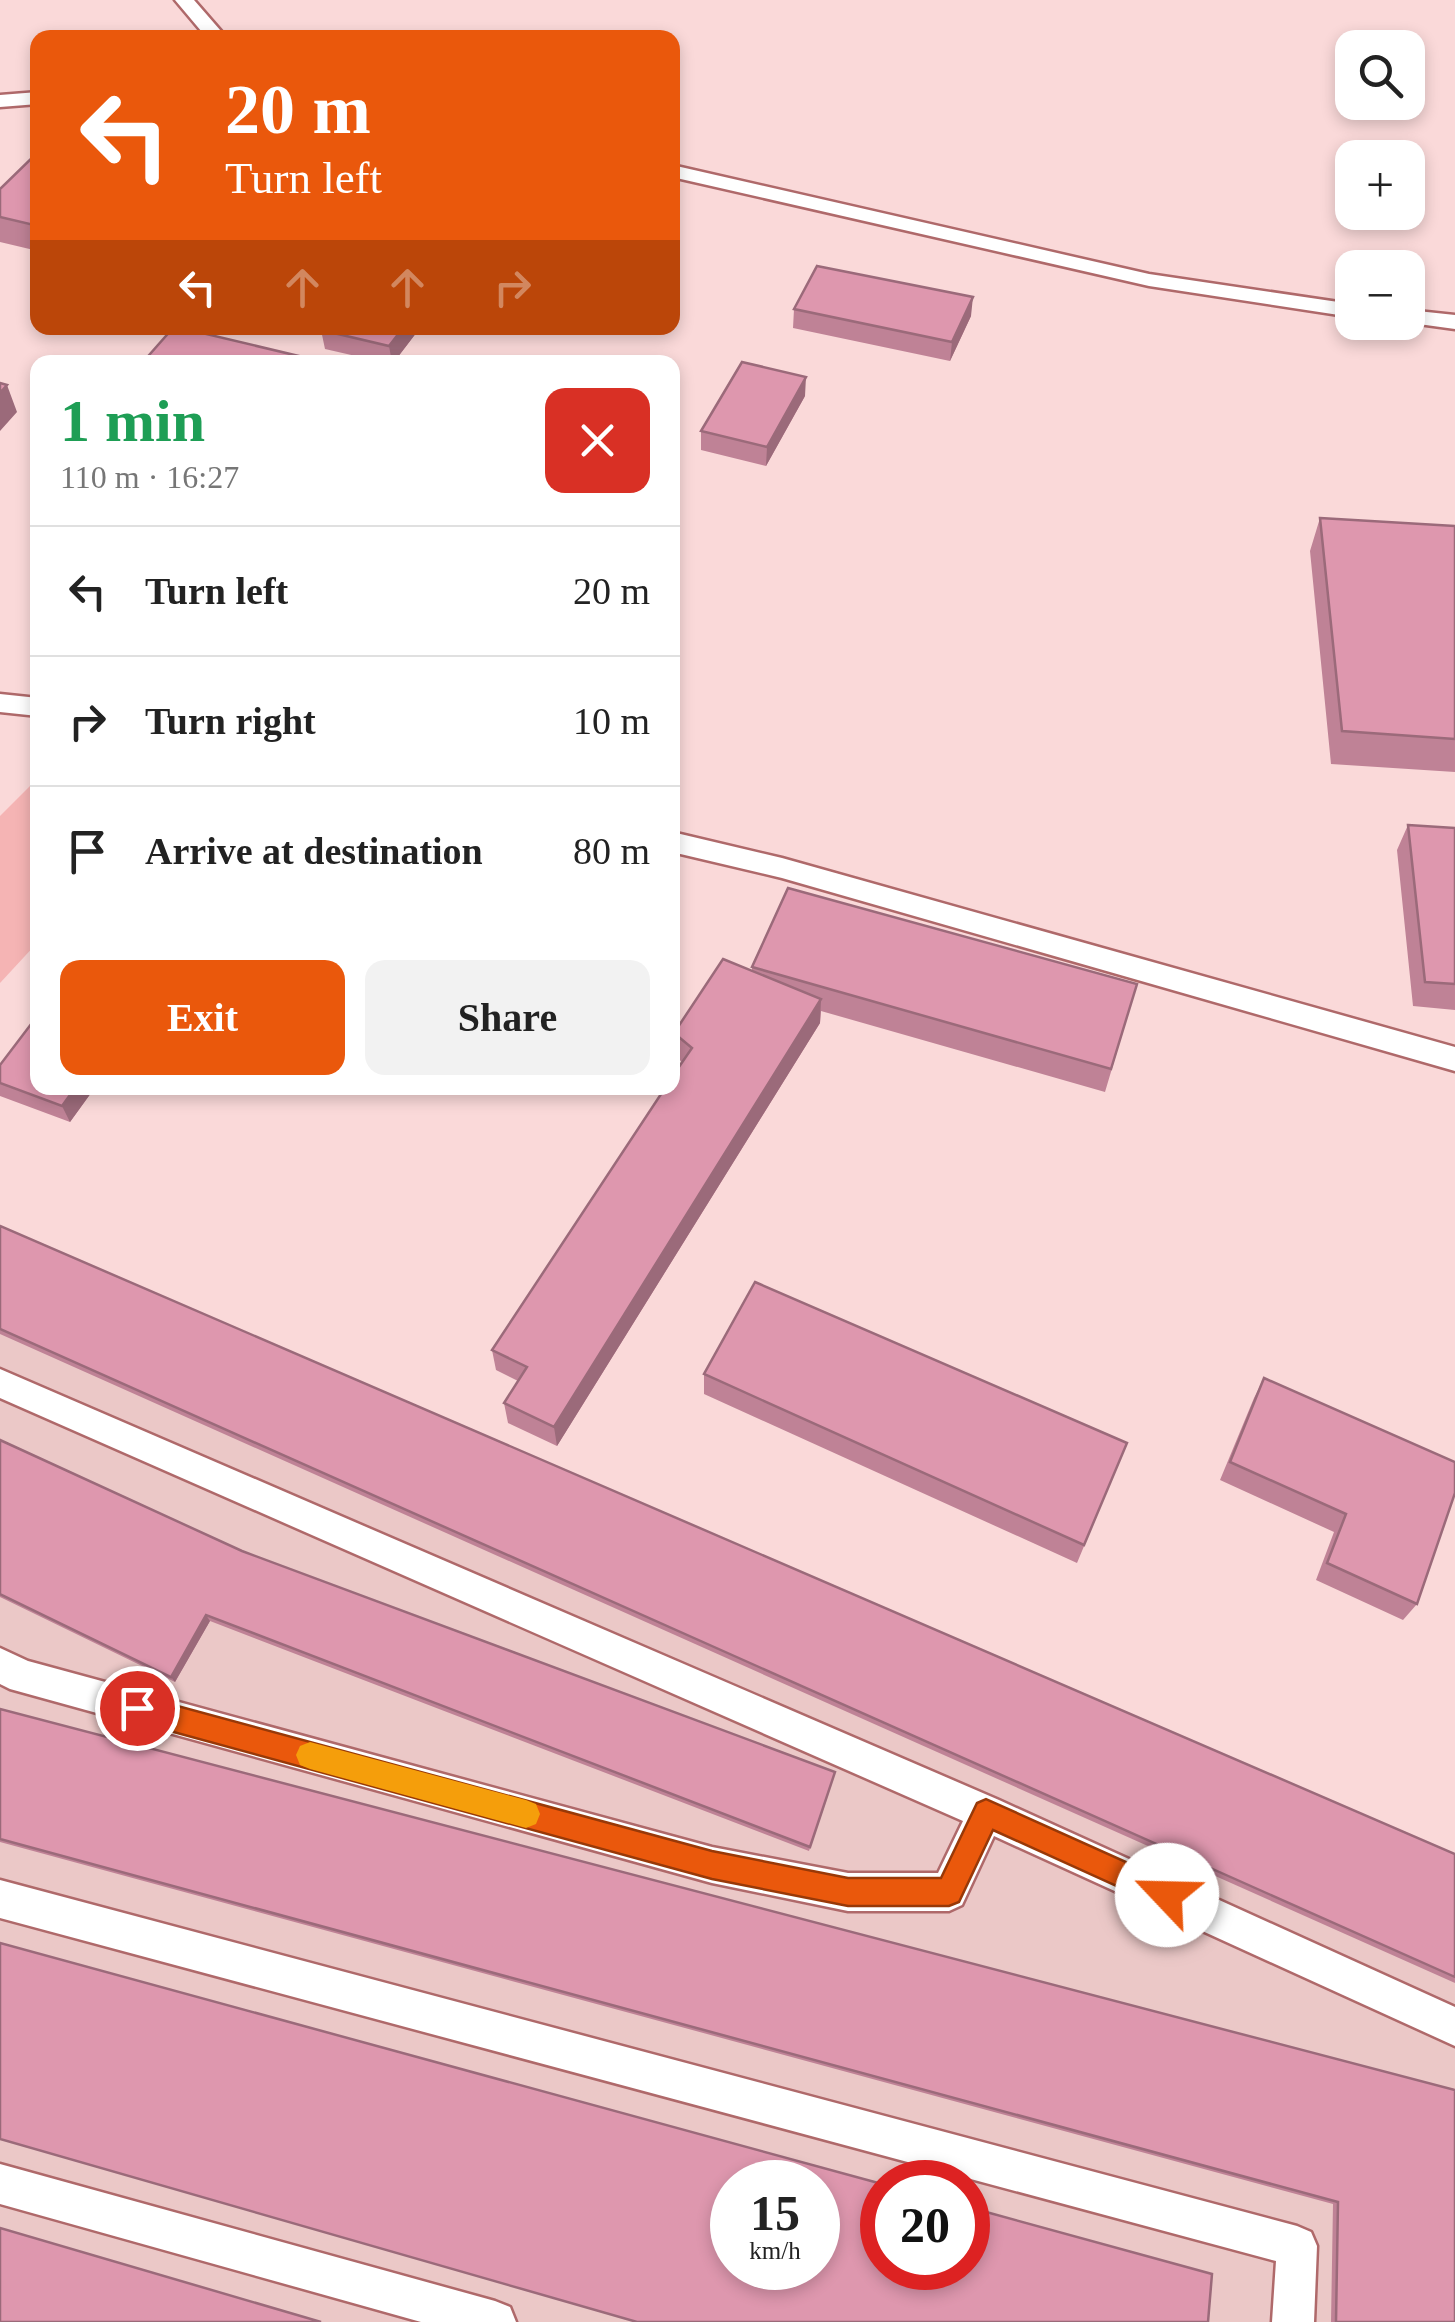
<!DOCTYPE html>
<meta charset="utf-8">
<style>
body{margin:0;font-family:Georgia,serif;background:#f2f2f2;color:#222;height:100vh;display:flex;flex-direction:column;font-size:38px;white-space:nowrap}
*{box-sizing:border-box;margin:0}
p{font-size:32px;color:#767676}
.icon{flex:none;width:55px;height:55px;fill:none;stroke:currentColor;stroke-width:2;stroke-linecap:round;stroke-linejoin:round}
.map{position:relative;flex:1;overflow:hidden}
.sheet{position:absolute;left:30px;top:355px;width:650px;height:740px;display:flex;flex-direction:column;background:#fff;border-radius:20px;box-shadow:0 5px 15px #0003}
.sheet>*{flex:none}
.banner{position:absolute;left:30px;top:30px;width:650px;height:305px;border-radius:20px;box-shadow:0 5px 15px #0003;background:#ea580c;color:#fff;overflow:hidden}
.tools{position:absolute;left:1335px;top:30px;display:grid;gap:20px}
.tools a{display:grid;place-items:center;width:90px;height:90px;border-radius:20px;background:#fff;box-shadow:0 5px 15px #0003;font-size:50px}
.speed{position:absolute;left:710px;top:2160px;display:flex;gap:20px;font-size:50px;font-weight:700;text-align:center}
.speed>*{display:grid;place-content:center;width:130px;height:130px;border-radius:50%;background:#fff;box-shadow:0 5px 15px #0003;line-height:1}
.speed small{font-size:25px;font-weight:400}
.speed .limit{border:15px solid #d22;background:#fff;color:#111}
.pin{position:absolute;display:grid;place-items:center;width:85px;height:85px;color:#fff;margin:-42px;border:5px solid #fff;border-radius:50%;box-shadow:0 2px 10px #0007}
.me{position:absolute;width:110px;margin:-55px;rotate:294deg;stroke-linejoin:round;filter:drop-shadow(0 0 8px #0008)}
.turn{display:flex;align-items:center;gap:35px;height:210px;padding:0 30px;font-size:45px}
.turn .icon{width:130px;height:130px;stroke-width:2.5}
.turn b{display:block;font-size:70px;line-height:85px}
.lanes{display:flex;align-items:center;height:95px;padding:0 30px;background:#0003;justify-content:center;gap:50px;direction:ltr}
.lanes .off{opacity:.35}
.round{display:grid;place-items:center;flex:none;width:105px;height:105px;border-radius:20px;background:#f2f2f2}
.headline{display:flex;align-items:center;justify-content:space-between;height:170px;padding:0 30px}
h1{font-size:60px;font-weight:800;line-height:75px;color:#1e9e55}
.cta{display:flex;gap:20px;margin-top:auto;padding:20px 30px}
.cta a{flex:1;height:115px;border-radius:20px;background:#ea580c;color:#fff;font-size:40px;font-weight:800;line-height:115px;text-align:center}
.cta a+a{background:#f2f2f2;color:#222}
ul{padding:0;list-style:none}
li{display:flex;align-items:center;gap:30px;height:130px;padding:0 30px;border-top:2px solid #e0e0e0}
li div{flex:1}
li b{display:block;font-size:38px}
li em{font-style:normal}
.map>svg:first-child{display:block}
</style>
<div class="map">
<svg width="1455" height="2322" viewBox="0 0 1455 2322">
<rect width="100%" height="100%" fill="#fad9d9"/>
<!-- built -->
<path fill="#ebc8c7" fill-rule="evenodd" d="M0,1232L1455,1861V2322H0ZM732,2182H818V2268H732ZM882,2182H968V2268H882Z"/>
<!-- green -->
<path fill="#f5b4b4" d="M37,779V943L0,983V816Z"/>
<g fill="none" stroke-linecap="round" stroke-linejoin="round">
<defs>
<path id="service" d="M175,0H194L227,38H207Z
M38,92V104L0,107V95Z
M672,165L1149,274L1352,304V317L1149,286L672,177Z
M1408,310L1455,315V329L1404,322H1408Z
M0,694L38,698V716L0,712Z
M672,832L782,858L1455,1047V1071L782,878L672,852Z
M0,1369L999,1800L1455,2007V2046L994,1836L962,1905L949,1911H848L712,1883L10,1689L0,1684V1648L28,1661L712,1847L848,1873H938L963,1821L0,1398Z
M0,1880L1297,2226L1311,2232L1317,2246L1314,2322H1272L1276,2261L0,1918Z
M0,2164L495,2301L510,2307L516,2322H421L0,2204Z"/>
</defs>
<!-- service casing -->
<use href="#service" stroke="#af696a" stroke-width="5"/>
<!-- service -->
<use href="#service" fill="#fff" fill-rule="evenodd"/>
</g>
<!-- wall -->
<path fill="#bf8296" d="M38,152V251L0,242V189Z
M794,309L971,316L950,361L793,328Z
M223,328H246L242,332Z
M420,328L394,362H382L325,349L321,330Z
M805,396L766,466L701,450V431Z
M1320,518L1455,526V772L1331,764L1310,551Z
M1408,825L1455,828V1010L1413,1006L1397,850Z
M752,967L1137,984L1105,1092L821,1011L820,1023L557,1446L508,1423L504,1403L518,1381L496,1370L492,1350L682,1062L675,1056L674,1033L752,971Z
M0,1065L38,1088H89L91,1093L70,1122L0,1096Z
M0,1226L1455,1854V1983L0,1334Z
M704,1374L1127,1443L1077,1563L704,1394Z
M1264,1378L1417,1604L1403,1620L1316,1580L1334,1532L1220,1480L1254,1398Z
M0,1440L242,1551L835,1772L809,1851L210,1621L175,1682L0,1597Z
M0,1709L1455,2090V2322H1331L1333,2204L0,1842Z"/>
<!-- shaded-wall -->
<path fill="#9b6a7a" d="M973,297L971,316L950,361L952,342Z
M403,328H420L394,362H392L389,346Z
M806,377L805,396L766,466L767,447Z
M7,385L17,412L0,431V393Z
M821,999L820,1023L557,1446L554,1427Z
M75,1088H89L91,1093L70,1122L62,1106Z
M206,1615L210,1621L175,1682L171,1677Z"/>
<!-- building -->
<path fill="#de97ae" stroke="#9b6a7a" stroke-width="2.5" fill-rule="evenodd" d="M38,152V226L0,217V189Z
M817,266L973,297L952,342L794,309Z
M173,328H181L324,362H143Z
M323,328H403L389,346L321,330Z
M742,362L806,377L767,447L701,431Z
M0,383L7,385L0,393Z
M1320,518L1455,526V739L1342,731Z
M1408,825L1455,828V984L1425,982Z
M788,888L1137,984L1111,1069L752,967Z
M723,959L821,999L554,1427L504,1403L527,1367L492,1350L665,1088H672V1077L692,1048L674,1033Z
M38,1015V1088H75L62,1106L0,1083V1065Z
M0,1226L1455,1854V1977L0,1329Z
M755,1282L1127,1443L1084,1545L704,1374Z
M1264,1378L1455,1462V1493L1417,1604L1327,1563L1346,1514L1230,1462Z
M0,1440L242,1551L835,1772L810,1847L206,1615L171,1677L0,1594Z
M0,1709L1455,2090V2322H1336L1338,2202L0,1839Z
M0,1943L882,2184V2268H968V2207L1212,2274L1208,2322H637L0,2139ZM732,2182H818V2268H732Z
M0,2228L321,2322H0Z"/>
<!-- route -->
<path fill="#ea580c" stroke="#983908" stroke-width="2.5" d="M137,1695L712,1851L848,1878H941L977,1803L986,1799L1177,1885L1181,1895L1177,1905L1167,1909L993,1830L959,1902L949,1906H848L712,1879L137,1722L128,1718L124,1708L128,1699Z"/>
<!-- slow -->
<path fill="#f59e0b" d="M310,1742L526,1800L536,1804L540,1814L536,1824L526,1828L310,1769L300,1765L296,1755L300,1746Z"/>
</svg>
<div class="tools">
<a><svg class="icon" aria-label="search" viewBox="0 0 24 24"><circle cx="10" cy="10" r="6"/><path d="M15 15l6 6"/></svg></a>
<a>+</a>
<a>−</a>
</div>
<div class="speed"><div>15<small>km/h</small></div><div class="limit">20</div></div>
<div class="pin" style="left:137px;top:1708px;background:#d93025"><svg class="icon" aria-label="arrive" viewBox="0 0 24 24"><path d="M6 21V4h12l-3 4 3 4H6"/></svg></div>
<svg class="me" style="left:1167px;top:1895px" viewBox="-20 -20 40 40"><circle r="19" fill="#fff"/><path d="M0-13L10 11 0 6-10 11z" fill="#ea580c"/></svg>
<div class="banner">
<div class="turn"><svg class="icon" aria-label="left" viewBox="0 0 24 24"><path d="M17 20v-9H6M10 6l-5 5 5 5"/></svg><div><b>20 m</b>Turn left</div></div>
<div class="lanes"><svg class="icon" aria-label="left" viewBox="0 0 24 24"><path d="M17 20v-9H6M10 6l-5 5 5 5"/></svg><svg class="icon off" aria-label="ahead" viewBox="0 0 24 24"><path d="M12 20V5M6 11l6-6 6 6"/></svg><svg class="icon off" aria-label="ahead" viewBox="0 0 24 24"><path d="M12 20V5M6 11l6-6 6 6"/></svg><svg class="icon off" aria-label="right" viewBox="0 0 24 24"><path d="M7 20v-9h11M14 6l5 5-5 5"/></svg></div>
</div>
<section class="sheet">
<div class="headline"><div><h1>1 min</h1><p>110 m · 16:27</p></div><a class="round" style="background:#d93025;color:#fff"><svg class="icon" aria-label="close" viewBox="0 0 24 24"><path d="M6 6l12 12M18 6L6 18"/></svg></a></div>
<ul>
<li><svg class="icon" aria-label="left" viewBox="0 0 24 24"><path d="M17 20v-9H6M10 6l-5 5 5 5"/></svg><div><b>Turn left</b></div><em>20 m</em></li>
<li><svg class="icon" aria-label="right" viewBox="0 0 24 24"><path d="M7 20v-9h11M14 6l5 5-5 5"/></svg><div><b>Turn right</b></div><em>10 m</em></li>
<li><svg class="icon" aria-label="arrive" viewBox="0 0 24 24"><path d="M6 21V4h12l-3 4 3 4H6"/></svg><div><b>Arrive at destination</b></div><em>80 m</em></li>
</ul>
<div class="cta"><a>Exit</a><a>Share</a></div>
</section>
</div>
